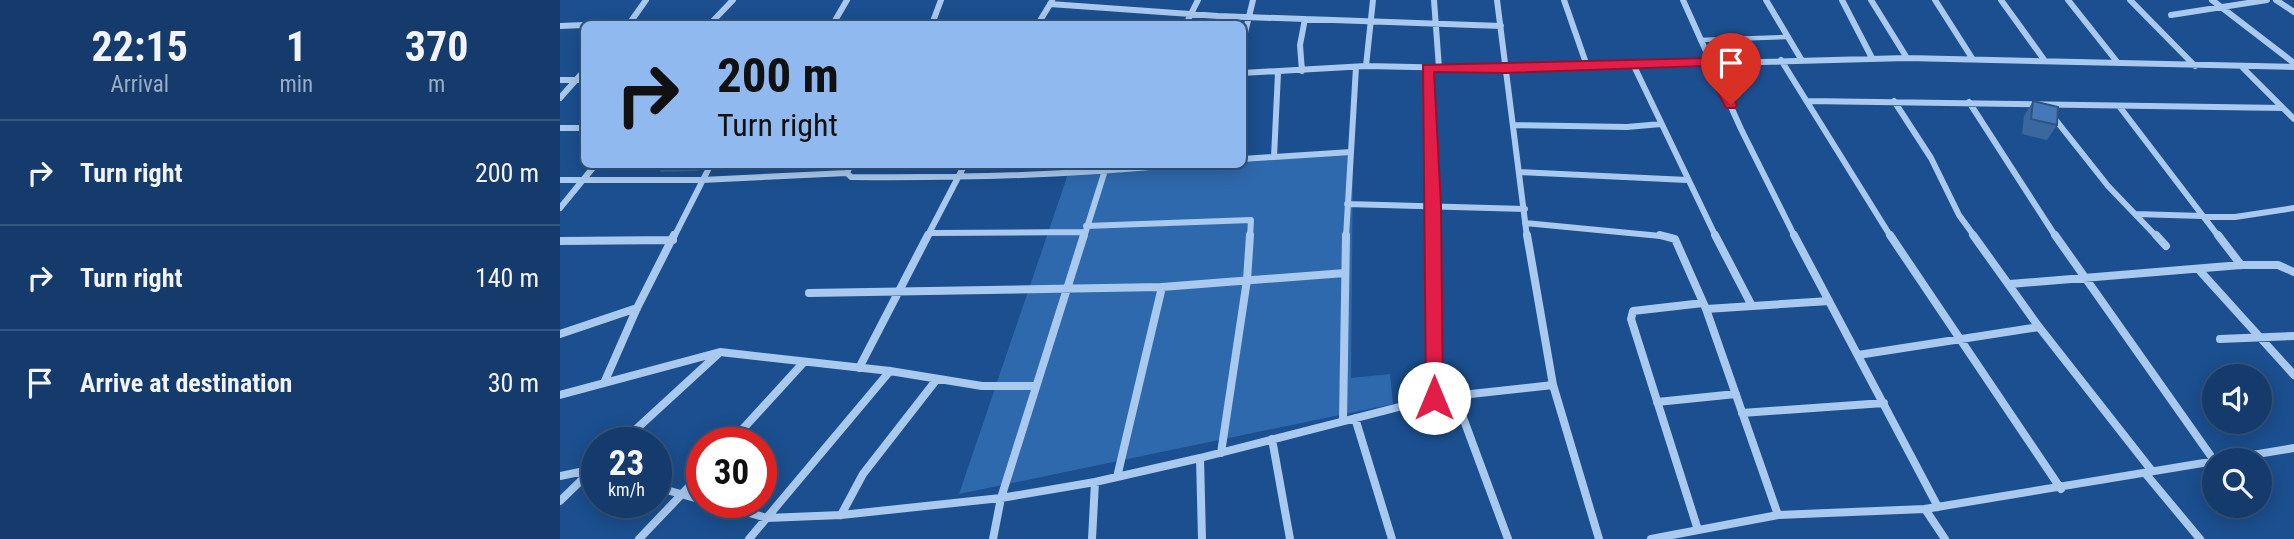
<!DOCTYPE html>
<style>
body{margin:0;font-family:"Roboto Condensed",sans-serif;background:#214673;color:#f1f3f6;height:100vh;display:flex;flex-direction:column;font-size:26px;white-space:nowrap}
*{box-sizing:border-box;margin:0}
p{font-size:23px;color:#9dadc1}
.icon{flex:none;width:38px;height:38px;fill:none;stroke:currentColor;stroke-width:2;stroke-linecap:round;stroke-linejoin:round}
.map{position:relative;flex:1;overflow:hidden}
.drawer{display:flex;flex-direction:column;background:#143b6b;width:560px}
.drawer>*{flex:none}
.hud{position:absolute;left:21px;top:21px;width:665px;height:147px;border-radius:10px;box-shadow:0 4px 18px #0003,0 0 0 2px #33557e;background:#90b9f0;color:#111;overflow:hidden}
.fabs{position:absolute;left:1642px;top:364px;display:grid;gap:14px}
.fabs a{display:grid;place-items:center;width:70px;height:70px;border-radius:50%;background:#143b6b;box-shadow:0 4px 18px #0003,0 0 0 2px #33557e;font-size:35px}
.speed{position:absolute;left:21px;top:427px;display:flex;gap:14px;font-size:35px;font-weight:700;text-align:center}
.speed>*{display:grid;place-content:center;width:91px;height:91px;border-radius:50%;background:#143b6b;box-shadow:0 4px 18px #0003,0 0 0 2px #33557e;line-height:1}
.speed small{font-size:18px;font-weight:400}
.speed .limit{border:10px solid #d22;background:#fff;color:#111}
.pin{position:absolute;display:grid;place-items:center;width:60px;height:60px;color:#fff;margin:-72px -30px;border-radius:50% 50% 50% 0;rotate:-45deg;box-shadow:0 0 7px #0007}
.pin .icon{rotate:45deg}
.me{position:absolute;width:77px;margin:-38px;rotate:0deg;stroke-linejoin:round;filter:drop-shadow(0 0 5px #0008)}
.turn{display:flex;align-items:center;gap:24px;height:147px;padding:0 21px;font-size:32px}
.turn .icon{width:91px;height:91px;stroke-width:2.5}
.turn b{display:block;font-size:49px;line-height:60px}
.eta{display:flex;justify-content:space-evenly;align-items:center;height:119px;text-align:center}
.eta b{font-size:42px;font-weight:700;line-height:49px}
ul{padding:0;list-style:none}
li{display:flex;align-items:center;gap:21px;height:105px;padding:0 21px;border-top:2px solid #33557e}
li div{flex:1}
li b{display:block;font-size:26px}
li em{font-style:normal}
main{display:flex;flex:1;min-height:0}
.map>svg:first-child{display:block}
</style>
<main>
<section class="drawer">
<div class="eta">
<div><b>22:15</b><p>Arrival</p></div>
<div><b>1</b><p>min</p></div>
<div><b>370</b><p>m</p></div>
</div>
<ul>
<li><svg class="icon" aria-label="right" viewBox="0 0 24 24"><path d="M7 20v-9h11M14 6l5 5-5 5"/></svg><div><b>Turn right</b></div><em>200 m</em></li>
<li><svg class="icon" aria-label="right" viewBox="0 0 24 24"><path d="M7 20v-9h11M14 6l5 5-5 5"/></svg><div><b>Turn right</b></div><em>140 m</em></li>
<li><svg class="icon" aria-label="arrive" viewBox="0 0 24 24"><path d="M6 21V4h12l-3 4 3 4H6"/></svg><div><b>Arrive at destination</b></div><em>30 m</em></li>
</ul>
</section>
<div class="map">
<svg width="1734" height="539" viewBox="0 0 1734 539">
<rect width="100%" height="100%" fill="#1b4f8f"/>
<!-- green -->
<path fill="#2e69ad" d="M789,152L793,157L791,378L830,374L833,404L399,494L508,174L630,165L682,164L683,160Z"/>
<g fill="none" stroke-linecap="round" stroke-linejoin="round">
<!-- lane -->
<path stroke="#a9c9ee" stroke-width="4.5" d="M1140,40L1227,37"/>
<!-- street-far1 -->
<path stroke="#a9c9ee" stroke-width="6" d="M874,0L879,68
M937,0L967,237
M1004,0L1027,66
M1123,0L1181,129L1235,237
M1206,0L1241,59
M1282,0L1312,58
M1311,0L1347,58
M1375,0L1412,58
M1441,0L1485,61
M1508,0L1558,63
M1570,0L1635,66
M1652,0L1734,63
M1716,0L1734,12
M490,4L658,16L941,26
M1611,15L1707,0
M69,24L86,0
M150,24L173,0
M273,24L287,0
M372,24L381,0
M478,24L492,1
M626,24L638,0
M0,26L24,25
M682,45L693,0
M1221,60L1331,237
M1073,64L1156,237
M806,66L813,0
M868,68L874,237
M1683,68L1734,119
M742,71L740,45L745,19
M682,73L806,66L946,69L1347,58L1734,67
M0,80H24
M0,98L24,71
M1247,101L1723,108
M1334,101L1371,158L1399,215L1415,237
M1409,102L1496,237
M1559,106L1659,237
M1491,114L1548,186L1597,237
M954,125L1067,127L1101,124
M0,128H24
M714,157L718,73
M682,159L791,152
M291,164L287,173L291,177C401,178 510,176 619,164
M960,172L1127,180
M0,180H142L287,173
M787,204L965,209
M0,208L36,164
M1576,214L1675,217L1734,208
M965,223L1111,237
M526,226L691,220L690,237
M372,233L524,232
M114,237L151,164
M367,237L405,164
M524,237L547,164
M786,237L796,67"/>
<!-- street -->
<path stroke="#a9c9ee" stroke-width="8" d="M874,235V398
M967,235L993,385L1039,539
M1100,235L1115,239L1146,309L1218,515
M1155,235L1192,306
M1234,235L1378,507
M1330,235L1501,489
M1413,235L1479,327L1592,471
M1495,235L1653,459
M1596,235L1606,246
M1658,235L1681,265
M0,241L113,240
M1640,271L1734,375
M1450,284L1681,265H1718L1734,272
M249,293L602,287L785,273
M1146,309L1269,301
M0,334L77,308
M1660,339L1734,336
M1298,355L1479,327
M299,368L368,235
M44,383L77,308L114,235
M0,395L160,352L330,371L422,386H476
M895,396L948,539
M1097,402L1176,394
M1182,413L1324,403
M795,418L832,539
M783,421L786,235
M712,439L730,539
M61,443L158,354
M170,443L244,362
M661,453L687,280L690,235
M640,458L642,539
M1585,473L1640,539
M0,476L29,470
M557,477L602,287
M96,487L142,500
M0,501L37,465
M151,502L207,518L281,515L441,498L535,482L640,458L874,398L993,385
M1365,509L1385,539
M281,515L303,474L377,379
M1138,530L1071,319L1073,311L1143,303
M79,539L142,473
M189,539L330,371
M433,539L441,498L524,235
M532,539L535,482
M1091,539L1218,515L1365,509L1734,448"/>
</g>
<!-- wall -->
<path fill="#3a679d" d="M1473,101L1497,125L1487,140L1462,134L1464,116Z
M96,164H143L138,171L101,172Z"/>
<!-- shaded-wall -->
<path fill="#305480" d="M133,164H143L138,171Z"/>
<!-- building -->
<path fill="#4478b7" stroke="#305480" stroke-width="2" d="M1473,101L1498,107L1497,125L1471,119Z"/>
<!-- route -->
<path fill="#e11d48" stroke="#92132f" stroke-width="2" d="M1149,58L1155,62L1177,105L1175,108H1166L1144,66L946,73L874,72L881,205L883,398L874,405L868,403L866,398L863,65Z"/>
</svg>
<div class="fabs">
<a><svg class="icon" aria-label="sound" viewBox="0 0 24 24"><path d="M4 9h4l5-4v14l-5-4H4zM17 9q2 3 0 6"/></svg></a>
<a><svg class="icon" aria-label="search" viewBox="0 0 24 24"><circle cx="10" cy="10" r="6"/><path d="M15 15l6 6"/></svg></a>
</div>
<div class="speed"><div>23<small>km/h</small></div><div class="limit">30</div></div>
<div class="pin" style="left:1171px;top:105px;background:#d93025"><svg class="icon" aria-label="arrive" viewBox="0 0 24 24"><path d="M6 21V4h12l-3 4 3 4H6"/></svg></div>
<svg class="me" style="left:874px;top:398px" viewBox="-20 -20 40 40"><circle r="19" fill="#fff"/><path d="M0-13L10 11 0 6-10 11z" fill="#e11d48"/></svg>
<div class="hud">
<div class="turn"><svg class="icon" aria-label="right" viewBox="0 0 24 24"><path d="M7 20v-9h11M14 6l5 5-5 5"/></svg><div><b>200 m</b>Turn right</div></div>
</div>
</div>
</main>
